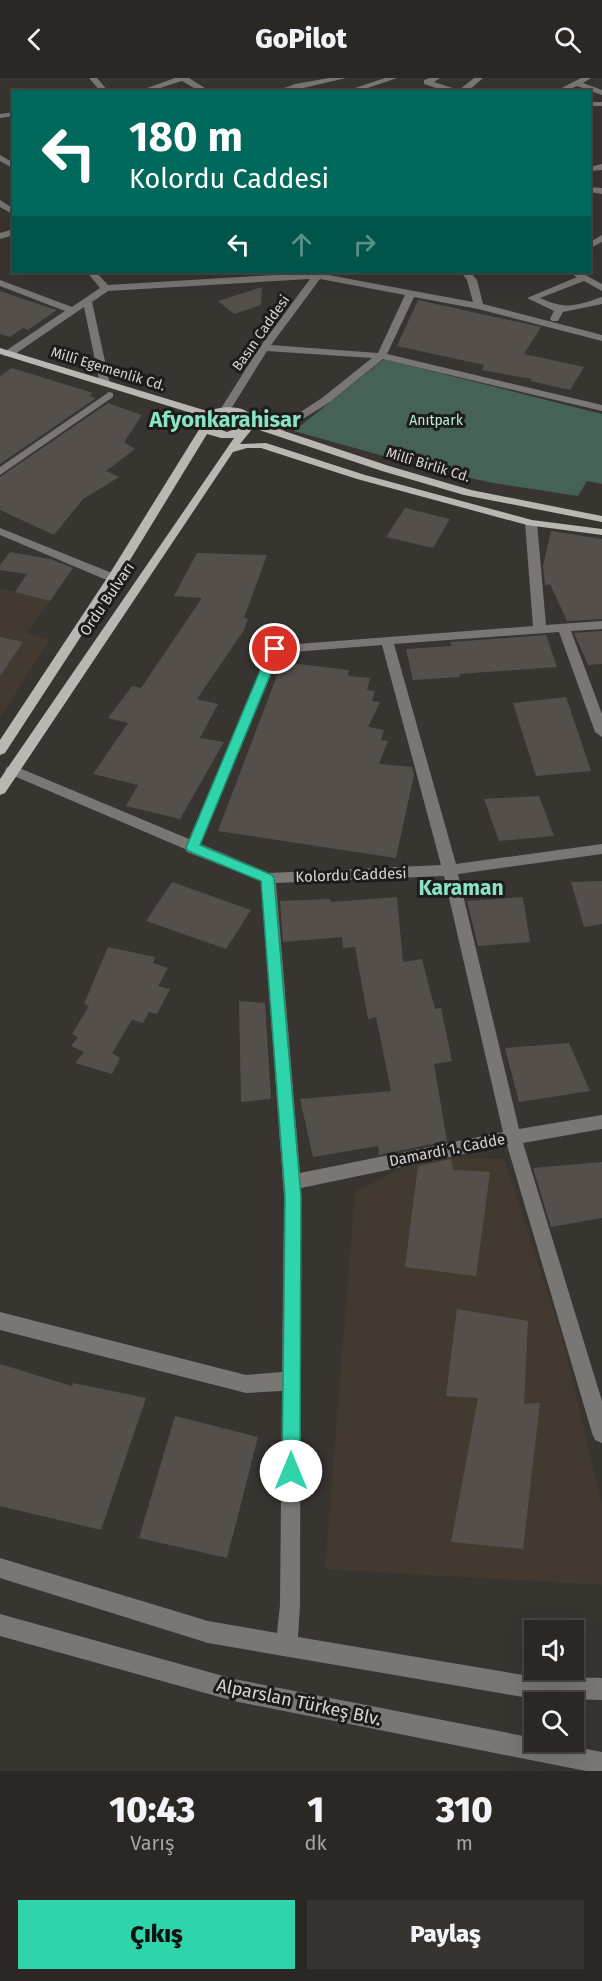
<!DOCTYPE html>
<html lang="tr">
<meta charset="utf-8">
<style>
body{margin:0;font-family:"Fira Sans",sans-serif;background:#363331;color:#f1f3f6;height:100vh;display:flex;flex-direction:column;font-size:22px;white-space:nowrap}
*{box-sizing:border-box;margin:0}
p{font-size:20px;color:#a5a5a6}
.icon{flex:none;width:33px;height:33px;fill:none;stroke:currentColor;stroke-width:2;stroke-linecap:round;stroke-linejoin:round}
.map{position:relative;height:1693px;overflow:hidden}
.panel{display:flex;flex-direction:column;background:#2a2724;flex:1}
.panel>*{flex:none}
.top-card{position:absolute;left:12px;top:12px;width:579px;height:183px;border-radius:0px;box-shadow:0 6px 24px #0002,0 0 0 2px #464441;background:#00695c;color:#fff;overflow:hidden}
.buttons{position:absolute;left:524px;top:1542px;display:grid;gap:12px}
.buttons a{display:grid;place-items:center;width:60px;height:60px;border-radius:0px;background:#2a2724;box-shadow:0 6px 24px #0002,0 0 0 2px #464441;font-size:30px}
.pin{position:absolute;display:grid;place-items:center;width:51px;height:51px;color:#fff;margin:-26px;border:3px solid #fff;border-radius:50%;box-shadow:0 2px 6px #0007}
.me{position:absolute;width:66px;margin:-33px;rotate:0deg;stroke-linejoin:round;filter:drop-shadow(0 0 4px #0008)}
.turn{display:flex;align-items:center;gap:21px;height:126px;padding:0 18px;font-size:27px}
.turn .icon{width:78px;height:78px;stroke-width:2.5}
.turn b{display:block;font-size:42px;line-height:51px}
.lanes{display:flex;align-items:center;height:57px;padding:0 18px;background:#0003;justify-content:center;gap:30px;direction:ltr}
.lanes .off{opacity:.35}
.eta{display:flex;justify-content:space-evenly;align-items:center;height:102px;text-align:center}
.eta b{font-size:36px;font-weight:800;line-height:42px}
.cta{display:flex;gap:12px;margin-top:auto;padding:12px 18px}
.cta a{flex:1;height:69px;border-radius:0px;background:#2fd4aa;color:#111;font-size:24px;font-weight:800;line-height:69px;text-align:center}
.cta a+a{background:#363331;color:#f1f3f6}
header{display:flex;justify-content:space-between;align-items:center;height:78px;padding:0 18px;background:#2a2724;font-size:27px;font-weight:800}
.map>svg:first-child{display:block}
</style>
<header><svg class="icon" aria-label="back" viewBox="0 0 24 24"><path d="M15 5l-7 7 7 7"/></svg>GoPilot<svg class="icon" aria-label="search" viewBox="0 0 24 24"><circle cx="10" cy="10" r="6"/><path d="M15 15l6 6"/></svg></header>
<div class="map">
<svg width="602" height="1693" viewBox="0 0 602 1693">
<rect width="100%" height="100%" fill="#383430"/>
<!-- built -->
<path fill="#423a30" d="M0,510L50,523L26,555L50,562L0,639Z
M450,1080L504,1081L562,1259L602,1427V1507L325,1491L355,1113L409,1087Z"/>
<!-- green -->
<path fill="#466254" d="M384,281L602,336V406L587,403L578,418L493,405L433,392L294,353Z"/>
<!-- building -->
<path fill="#554f4b" d="M262,209L261,227L234,236L218,223Z
M0,213L47,229L57,232L28,252L23,250L10,259L0,256Z
M418,222L541,249L524,276L584,289L570,312L530,303L532,301L482,292L484,287L397,268Z
M12,290L93,315L89,318L96,320L0,386V298Z
M108,325L142,337L124,364L135,371L106,393L119,399L83,421L54,457L0,432V399Z
M405,430L450,441L433,470L386,459Z
M551,453L602,461V541L567,543L550,506L545,508L543,488Z
M10,474L50,481L73,490L50,523L15,514L27,496L0,492V487Z
M197,475L267,477L244,540L248,541L244,552L197,621L218,626L200,660L224,664L180,741L126,728L138,707L93,696L128,645L108,640L132,608L141,610L202,520L174,518Z
M602,553V586L588,587L574,555Z
M546,557L557,589L459,596L460,599L413,602L406,571L452,568L450,564Z
M0,559L23,564L0,598Z
M282,584L349,592L348,598L370,600L367,612L375,613L372,623L380,624L368,649L384,652L381,662L388,663L379,686L412,689L414,697L396,780L218,753Z
M566,619L591,693L536,698L513,625Z
M539,718L554,758L499,763L484,721Z
M602,803V846L584,849L571,804Z
M172,804L251,832L226,871L146,843Z
M397,819L403,884L422,881L435,931L441,930L452,983L434,986L447,1063L379,1077L378,1068L313,1079L300,1021L391,1013L376,939L368,941L355,869L343,870L342,859L283,864L280,823L330,821L331,824Z
M523,819L530,864L478,868L467,823Z
M108,869L155,879L153,885L168,890L158,908L170,911L157,936L149,934L143,945L132,942L112,975L120,980L112,996L75,985L84,974L71,968L78,959L72,956L89,928L84,926Z
M239,923L265,925L271,1021L241,1024Z
M569,965L590,1013L519,1024L505,970Z
M451,1081L453,1092L490,1094L476,1198L405,1189L418,1088Z
M602,1084V1140L551,1149L533,1090Z
M457,1231L528,1243L524,1326L540,1325L523,1471L451,1464L478,1320L446,1318Z
M0,1286L72,1308L73,1305L146,1320L101,1452L0,1428Z
M175,1338L258,1359L227,1480L139,1460Z"/>
<g fill="none" stroke-linecap="round" stroke-linejoin="round">
<!-- minor -->
<path fill="#787774" fill-rule="evenodd" d="M89,0H97L109,14H101Z
M175,0H189L211,14H201L182,3L148,14H136Z
M329,0H346L286,14H274L295,6Z
M385,0H397L356,14H343Z
M430,0H440L434,4L459,12L474,0H483L467,14H448L424,6V2Z
M581,0H591L583,5L602,12V17L577,8L564,14H554Z
M590,24H602V28H590Z
M14,34V38L0,40V36Z
M0,77L14,85V91L0,83Z
M602,86V92L590,93V89Z
M590,109L602,110V116L590,114Z
M0,122L14,131V137L0,129Z
M14,151V157L0,161V155Z
M602,157V164L590,170V164Z
M87,194H96L108,207L324,194L323,196L473,224L467,202L461,194H470L477,202L483,226L602,257V263L478,231L414,219L387,276L602,327V333L383,281L330,324L277,357L272,354L273,352L322,320L372,280L267,273L229,334H221L220,332L259,270L310,201L108,213L92,224L110,306L109,308L100,306L84,229L12,278H4V274L65,233L0,208V202L72,229L100,210ZM320,201L405,217L378,275L271,267Z
M572,194H580L602,206V213L584,203L540,220C567,232 575,228 602,219V226L563,234L558,243H552L550,241L554,233L527,220L577,199L573,197Z
M109,314L113,315V319L0,397V389Z
M531,442L537,445L546,547L602,543V551L571,553L602,636V659L595,654L559,554L394,566L456,786L602,766V776L458,796L519,1051L602,1037V1051L523,1065L602,1323V1365L595,1362L592,1355L507,1067L301,1110L300,1527L298,1559L529,1598L602,1600V1622L529,1620L208,1565L0,1500V1480L208,1543L277,1555L280,1527L282,1313L246,1315L0,1252V1234L246,1297L282,1294L284,1119L261,803L187,774L185,771L7,695L5,692L7,689H17L189,761L271,568L533,548L525,445ZM382,567L441,787L269,795L201,766L280,575ZM444,798L503,1054L300,1095L276,805Z
M0,450L117,497L119,500L113,504L109,503L0,457Z
M0,1536L234,1601L534,1660V1664H550L602,1674V1693H586L234,1623L0,1558Z"/>
<!-- major -->
<path fill="#bab7b2" fill-rule="evenodd" d="M0,270L207,333C221,328 249,325 254,343L389,388L471,412L602,438V444L464,417L382,393L253,350L240,366L266,365L365,397L532,442L602,451V457L527,447L357,401L261,370H247L233,374L5,715L0,717V701L234,360H221L207,356L119,500L5,675L0,677V662L107,500L200,350L198,345L201,338L0,276ZM222,336L237,337L244,341V347L227,354L210,348V341Z"/>
</g>
<!-- route -->
<path fill="#2fd4aa" stroke="#1f8a6e" stroke-width="1.5" d="M275,567L281,571L200,767L272,797L274,800L301,1119L300,1393L297,1399L291,1402L284,1399L282,1393L285,1119L261,803L188,773L186,770L269,571Z"/>
<g text-anchor="middle" dominant-baseline="central" stroke-width="6" stroke-linejoin="round" paint-order="stroke">
<!-- far-street labels -->
<g font-size="14" fill="#d8d5d2" stroke="#1e1c1a">
<text transform="translate(261 255) rotate(-55)">Basın Caddesi</text>
<text transform="translate(108 291) rotate(17)">Millî Egemenlik Cd.</text>
<text transform="translate(428 387) rotate(17)">Millî Birlik Cd.</text>
</g>
<!-- far-park labels -->
<g font-size="14" fill="#b7f0d3" stroke="#1e1c1a">
<text x="436" y="342">Anıtpark</text>
</g>
<!-- street labels -->
<g font-size="15" fill="#d8d5d2" stroke="#1e1c1a">
<text transform="translate(107 521) rotate(-56)">Ordu Bulvarı</text>
<text transform="translate(351 797) rotate(-2)">Kolordu Caddesi</text>
<text transform="translate(447 1072) rotate(-11)">Damardi 1. Cadde</text>
</g>
<!-- near-street labels -->
<g font-size="18" fill="#d8d5d2" stroke="#1e1c1a">
<text transform="translate(299 1624) rotate(12)">Alparslan Türkeş Blv.</text>
</g>
<!-- district labels -->
<g font-size="21" font-weight="bold" fill="#88e4c5" stroke="#1e1c1a">
<text x="461" y="810">Karaman</text>
</g>
<!-- far-town labels -->
<g font-size="22" font-weight="bold" fill="#88e4c5" stroke="#1e1c1a">
<text x="225" y="341">Afyonkarahisar</text>
</g>
</g>
</svg>
<div class="buttons">
<a><svg class="icon" aria-label="sound" viewBox="0 0 24 24"><path d="M4 9h4l5-4v14l-5-4H4zM17 9q2 3 0 6"/></svg></a>
<a><svg class="icon" aria-label="search" viewBox="0 0 24 24"><circle cx="10" cy="10" r="6"/><path d="M15 15l6 6"/></svg></a>
</div>
<div class="pin" style="left:275px;top:571px;background:#d93025"><svg class="icon" aria-label="arrive" viewBox="0 0 24 24"><path d="M6 21V4h12l-3 4 3 4H6"/></svg></div>
<svg class="me" style="left:291px;top:1393px" viewBox="-20 -20 40 40"><circle r="19" fill="#fff"/><path d="M0-13L10 11 0 6-10 11z" fill="#2fd4aa"/></svg>
<div class="top-card">
<div class="turn"><svg class="icon" aria-label="left" viewBox="0 0 24 24"><path d="M17 20v-9H6M10 6l-5 5 5 5"/></svg><div><b>180 m</b>Kolordu Caddesi</div></div>
<div class="lanes"><svg class="icon" aria-label="left" viewBox="0 0 24 24"><path d="M17 20v-9H6M10 6l-5 5 5 5"/></svg><svg class="icon off" aria-label="ahead" viewBox="0 0 24 24"><path d="M12 20V5M6 11l6-6 6 6"/></svg><svg class="icon off" aria-label="right" viewBox="0 0 24 24"><path d="M7 20v-9h11M14 6l5 5-5 5"/></svg></div>
</div>
</div>
<section class="panel">
<div class="eta">
<div><b>10:43</b><p>Varış</p></div>
<div><b>1</b><p>dk</p></div>
<div><b>310</b><p>m</p></div>
</div>
<div class="cta"><a>Çıkış</a><a>Paylaş</a></div>
</section>
